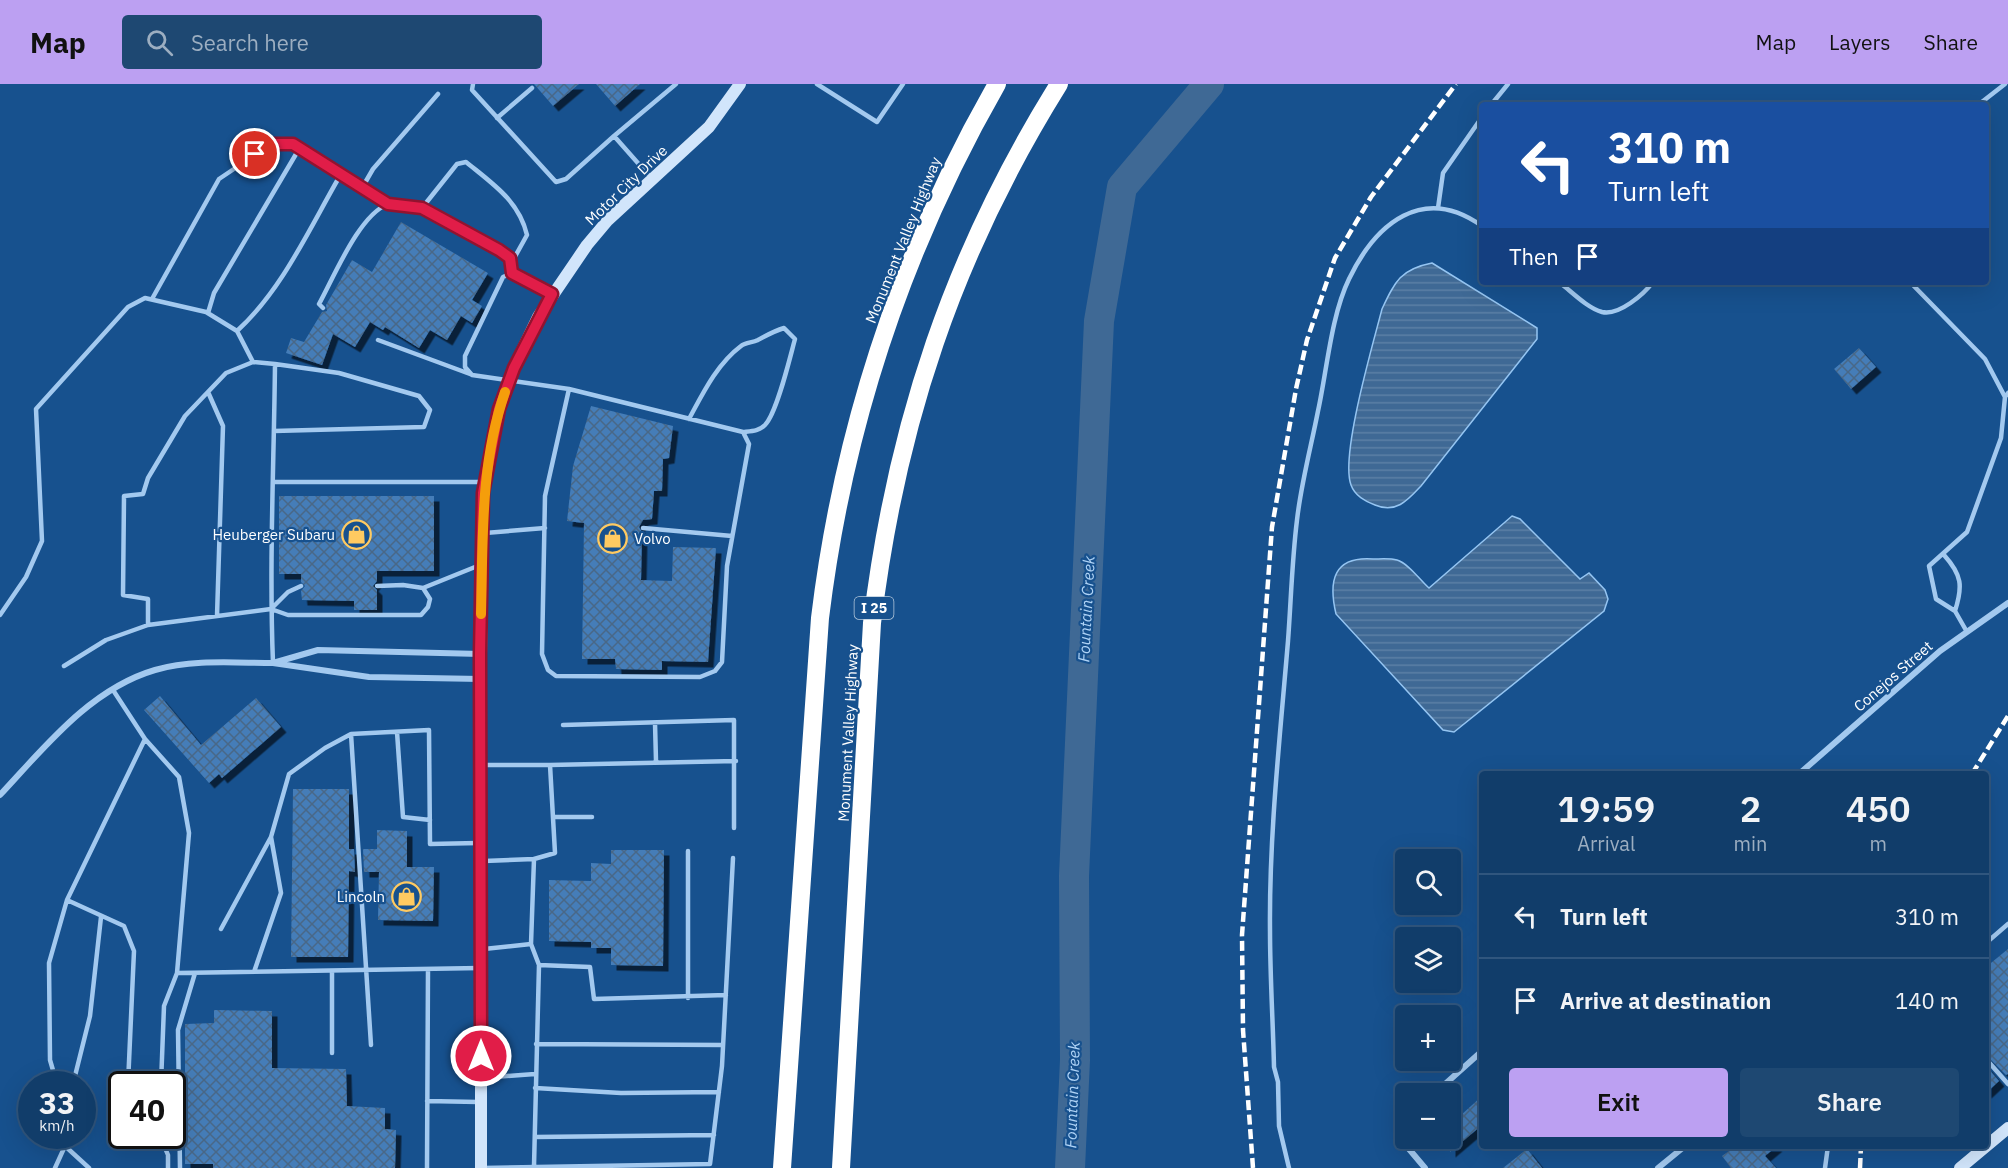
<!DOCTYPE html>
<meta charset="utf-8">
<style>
body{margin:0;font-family:"IBM Plex Sans",sans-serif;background:#1e4872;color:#f1f3f6;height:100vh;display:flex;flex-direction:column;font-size:22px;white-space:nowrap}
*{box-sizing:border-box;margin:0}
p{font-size:20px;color:#9caec1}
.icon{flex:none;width:33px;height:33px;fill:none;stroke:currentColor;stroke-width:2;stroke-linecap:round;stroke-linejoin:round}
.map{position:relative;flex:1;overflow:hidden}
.sheet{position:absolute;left:1479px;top:687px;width:510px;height:378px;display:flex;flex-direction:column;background:#113d6a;border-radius:6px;box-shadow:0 6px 24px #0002,0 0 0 2px #30567e}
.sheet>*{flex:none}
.guide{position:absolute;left:1479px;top:18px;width:510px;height:183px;border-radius:6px;box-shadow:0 6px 24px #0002,0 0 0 2px #30567e;background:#1a4fa0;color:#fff;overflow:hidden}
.buttons{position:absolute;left:1395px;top:765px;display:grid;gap:12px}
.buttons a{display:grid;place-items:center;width:66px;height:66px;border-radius:6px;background:#113d6a;box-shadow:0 6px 24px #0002,0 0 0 2px #30567e;font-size:30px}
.speed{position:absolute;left:18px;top:987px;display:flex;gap:12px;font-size:30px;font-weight:700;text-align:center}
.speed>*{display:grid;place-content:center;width:78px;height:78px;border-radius:50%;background:#113d6a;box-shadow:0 6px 24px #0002,0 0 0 2px #30567e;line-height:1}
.speed small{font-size:15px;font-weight:400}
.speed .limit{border:3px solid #111;border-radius:9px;background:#fff;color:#111}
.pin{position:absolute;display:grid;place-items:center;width:51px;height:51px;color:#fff;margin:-26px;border:3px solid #fff;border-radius:50%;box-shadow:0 2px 6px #0007}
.me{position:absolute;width:66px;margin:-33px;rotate:0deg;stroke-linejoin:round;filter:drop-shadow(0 0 4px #0008)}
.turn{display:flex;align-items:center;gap:21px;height:126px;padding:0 30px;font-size:27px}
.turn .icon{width:78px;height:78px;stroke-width:2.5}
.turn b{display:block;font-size:42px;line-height:51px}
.then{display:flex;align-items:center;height:57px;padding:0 30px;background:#0003;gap:12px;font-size:22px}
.eta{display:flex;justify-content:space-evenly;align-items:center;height:102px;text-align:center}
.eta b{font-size:36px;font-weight:600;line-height:42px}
.action{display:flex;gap:12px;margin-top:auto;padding:12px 30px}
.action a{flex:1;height:69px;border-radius:6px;background:#bca0f2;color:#111;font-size:24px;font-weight:600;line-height:69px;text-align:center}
.action a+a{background:#1e4872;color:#f1f3f6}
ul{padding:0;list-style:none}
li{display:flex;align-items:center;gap:18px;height:84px;padding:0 30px;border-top:2px solid #30567e}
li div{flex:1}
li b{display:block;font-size:22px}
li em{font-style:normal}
header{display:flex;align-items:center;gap:36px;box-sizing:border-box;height:84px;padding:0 30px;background:#bca0f2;color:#111}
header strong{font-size:28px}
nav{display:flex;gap:33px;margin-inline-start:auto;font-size:21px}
.search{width:420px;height:54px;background:#1e4872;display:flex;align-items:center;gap:15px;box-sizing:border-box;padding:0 21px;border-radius:6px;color:#9caec1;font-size:22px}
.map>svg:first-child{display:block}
</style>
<header>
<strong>Map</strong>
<div class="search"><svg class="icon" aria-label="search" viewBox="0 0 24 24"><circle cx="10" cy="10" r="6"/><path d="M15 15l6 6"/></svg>Search here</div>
<nav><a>Map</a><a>Layers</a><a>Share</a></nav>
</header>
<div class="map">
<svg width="2008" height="1084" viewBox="0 0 2008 1084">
<defs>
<pattern id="water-rules" width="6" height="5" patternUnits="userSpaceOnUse" patternTransform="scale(1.5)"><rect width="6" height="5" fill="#3f6995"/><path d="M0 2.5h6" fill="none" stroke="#5c80a5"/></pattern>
<pattern id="building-cross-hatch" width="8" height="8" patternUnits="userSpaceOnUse" patternTransform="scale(1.5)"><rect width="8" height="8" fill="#447db8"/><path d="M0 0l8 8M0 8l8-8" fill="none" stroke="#486787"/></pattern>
<filter id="shadow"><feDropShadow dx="5.5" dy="5.5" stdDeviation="0" flood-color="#0009"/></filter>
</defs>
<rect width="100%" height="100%" fill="#17518e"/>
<!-- water -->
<path fill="url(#water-rules)" stroke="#95c5f2" stroke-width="1.5" d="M1432,179L1537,244V255L1421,402C1408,416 1396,430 1375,421C1365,417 1355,412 1351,401C1340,372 1373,260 1382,225C1395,197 1401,185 1432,179Z
M1512,432L1520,435L1580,495L1589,489L1605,506L1608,515L1604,527L1454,648L1443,646L1336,530C1328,496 1334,472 1373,475C1380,475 1390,474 1397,476C1408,479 1420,496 1429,504Z"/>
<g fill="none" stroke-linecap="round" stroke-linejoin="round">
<!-- river -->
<path stroke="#3f6995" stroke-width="30" d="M1070,1084L1075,976L1074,792L1099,237L1122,103L1209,0"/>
</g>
<!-- building -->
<path fill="url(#building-cross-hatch)" filter="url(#shadow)" d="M534,0H579L553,22Z
M596,0H640L615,22Z
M401,138L488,189L472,216L482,222L472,239L461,232L447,256L430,246L419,264L385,243L383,246L370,238L355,263L333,250L322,281L286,269L291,254L304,258L322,228L327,227L326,221L352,176L372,188Z
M1859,264L1876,283L1851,305L1834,285Z
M591,322L673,342L669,374L663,375L662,407H654L652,435L643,436L639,443L642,448L641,496L672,497L673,463L716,464L708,578L662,577V586L616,585L615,575H582L584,439L567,437L573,382Z
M279,412H434V487H377V497L373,502L377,506V526H354V517L302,516L301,507L305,502L301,498V490H279Z
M160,612L201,661L256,614L281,643L222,694L219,690L209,699L144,626Z
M293,705H349V765H354L355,788L349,787L348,873H291Z
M377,746L407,747V783H434L433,837L378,836L379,788H364L363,765H377Z
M611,766H664L663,882L611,881V864H591V858L549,857V796L591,797V779L611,780Z
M2008,865V990L2006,991L1986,971V883Z
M214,926L272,927V984L346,985L347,1022L385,1024V1045L396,1046L395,1084H213V1080H185V940L214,939Z
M1986,982L1999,997L1986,1009Z
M1482,1012V1041L1450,1068V1041Z
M1725,1062H1777L1765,1072L1776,1084H1731L1722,1072L1729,1067Z
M1527,1065L1542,1084H1503Z"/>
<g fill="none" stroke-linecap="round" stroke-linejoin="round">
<!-- lane -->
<path stroke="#a3c9ef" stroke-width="4.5" d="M473,0L472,6L556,98L566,95L614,52
M817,0L877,38L903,0
M1491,21L1508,0
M1978,21L2005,0
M497,34L532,4
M652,95L614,52L676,0
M362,104L373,85L438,10
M422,124L457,80L466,78C493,100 519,117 527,151L512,178
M1438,124L1443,89L1482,33
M1559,198C1571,207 1587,224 1602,228C1619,232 1644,210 1653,198
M1910,198L1985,275L2005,313
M552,210L512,189L503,193L465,272V283L472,291L569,305L743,348L749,360L727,482L722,578L715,587L700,593L556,592L548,586L542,570L545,412L569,305
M152,215L219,95L271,60H293L388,120L422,124L434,130L506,170L512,178V189
M323,224L319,220C334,193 359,131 388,120
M208,229L214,209L299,65
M237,247C283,205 310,143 341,90
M378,256L470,290
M208,308L223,342L217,532
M689,335C703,309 717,280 741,262C746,258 752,259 758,256C767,251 774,247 784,244L795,255C790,273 777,329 765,341C759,347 752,347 743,348
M273,398H484
M643,444L732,452
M485,449L545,444
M1944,471C1962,491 1963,502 1955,527
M301,502L288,508L271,525L288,531H421L428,523L430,515L423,504L403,501L377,502
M423,504L480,481
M271,525L148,541V515L123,511L124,412L143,410L148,394L185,332L226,289L253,278L275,280
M0,531L26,493L42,457L36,325L128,223L145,214L206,228L237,247L253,278
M1967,548L1955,527L1936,515L1929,482L1967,448L2001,354L2005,313L2008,309
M273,579C269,479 274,379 275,280L339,289L419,312L430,326L424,343L274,347
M64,582L106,556L148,541
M113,606L145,655L179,693L189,749L177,889L164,922L161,1000
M655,639L656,677
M563,641L734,636V744
M397,648L403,733L430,736
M351,650L371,961
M481,681H550L555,769L534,775
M550,681L736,677
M555,733H592
M484,777L534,775L531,860L484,865
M67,816L145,655
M221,845L271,753L289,690L325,664L351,650L429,646L430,760L478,759
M1986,859L2008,840
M531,860L539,881L534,1082
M539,881L590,883L594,915L726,911
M254,888L281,809L271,753
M177,889L480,884
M688,914V767
M536,960L723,961
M332,969V887
M1986,975L2008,1000
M481,994L535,990
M57,1000L50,976L49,879L67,816L124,842L134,867L128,1000
M73,1000L90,932L101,833
M535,1004L621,1009L719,1008
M427,1017L478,1018
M160,1052L168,1071V1084
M535,1053L714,1051
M65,1062L89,1084
M55,1084L65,1062V1052
M180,1084L178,946L195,889
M427,1084L428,885
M483,1084L710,1080L722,982L733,774
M1289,1084L1279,1042L1278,998L1274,983C1273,938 1270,892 1270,847C1269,751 1280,653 1288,557C1291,517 1292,476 1297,436C1301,400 1311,363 1318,327C1327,286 1331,232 1349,195C1376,139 1423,100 1482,142
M1825,1084L1828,1062"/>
<!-- street -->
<path stroke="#a3c9ef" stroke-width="6" d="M481,570L318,566L273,579L369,593L481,595
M1799,690L1940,567L2008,519
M0,711C44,664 90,605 155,586C193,575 235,579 273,579
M1434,1010L1482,967
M1406,1035L1400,1041L1398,1052L1425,1084
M1658,1084L1685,1062"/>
<!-- secondary -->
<path stroke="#d1e5fb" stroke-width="12" d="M481,1084V570L483,409L499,325L514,283L538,233L587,161L608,136L709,43L740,0
M1960,1084L2008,1044"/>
<!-- highway -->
<path stroke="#fff" stroke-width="18" d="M782,1084L820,534C843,345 903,164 997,0
M841,1084L872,539C896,341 953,170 1059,0"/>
<!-- rail -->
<path stroke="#fff" stroke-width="4.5" stroke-dasharray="10 4.5" stroke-linecap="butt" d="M1972,690L2008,632
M1253,1084L1243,946L1242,851L1272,443L1296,305L1307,256L1335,174L1371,113L1456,0
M1860,1084L1861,1062"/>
</g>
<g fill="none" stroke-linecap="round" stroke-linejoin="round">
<defs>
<path id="route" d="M255,70L271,60H293L388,120L422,124L499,166L510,174L512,189L552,210L514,284L499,325L483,409L480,570L481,972"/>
</defs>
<!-- route casing -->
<use href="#route" stroke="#92132f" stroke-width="15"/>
<!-- route -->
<use href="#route" stroke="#e11d48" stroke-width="10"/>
<!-- slow -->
<path stroke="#f59e0b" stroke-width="10" d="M481,530C483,455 480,380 505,308"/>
</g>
<!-- icons -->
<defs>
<symbol id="shop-ring" viewBox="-11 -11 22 22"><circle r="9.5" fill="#17518e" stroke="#ffca61" stroke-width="1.5"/><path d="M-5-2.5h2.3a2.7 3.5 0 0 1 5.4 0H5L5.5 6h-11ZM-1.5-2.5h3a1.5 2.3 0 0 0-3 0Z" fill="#ffca61"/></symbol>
</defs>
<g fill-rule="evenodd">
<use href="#shop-ring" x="340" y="434" width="33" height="33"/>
<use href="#shop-ring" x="596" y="438" width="33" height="33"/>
<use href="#shop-ring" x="390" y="796" width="33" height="33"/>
</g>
<g text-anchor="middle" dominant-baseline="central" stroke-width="4.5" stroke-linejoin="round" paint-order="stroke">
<!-- shield labels -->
<rect fill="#17518e" stroke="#b9cbdd" stroke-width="1.5" x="854.5" y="513" width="39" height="22" rx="4.5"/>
<g font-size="14" font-weight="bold" fill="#fff">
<text x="874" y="524">I 25</text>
</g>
<!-- street labels -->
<g font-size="15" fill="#fff" stroke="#17518e">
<text transform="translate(626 101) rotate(-44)">Motor City Drive</text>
<text transform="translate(903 156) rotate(-68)">Monument Valley Highway</text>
<text transform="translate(1893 592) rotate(-41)">Conejos Street</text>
<text transform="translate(848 649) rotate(-87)">Monument Valley Highway</text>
</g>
<!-- poi labels -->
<g font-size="15" fill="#fff" stroke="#17518e" text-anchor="end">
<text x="335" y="450">Heuberger Subaru</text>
<text x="634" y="454" text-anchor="start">Volvo</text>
<text x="385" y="812">Lincoln</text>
</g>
<!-- water labels -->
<g font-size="16" font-style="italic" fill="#afd3f6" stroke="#17518e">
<text transform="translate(1086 525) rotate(-87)">Fountain Creek</text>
<text transform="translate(1072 1011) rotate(-88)">Fountain Creek</text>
</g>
</g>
</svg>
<div class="buttons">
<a><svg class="icon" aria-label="search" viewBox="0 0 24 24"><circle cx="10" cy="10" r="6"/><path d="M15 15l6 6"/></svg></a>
<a><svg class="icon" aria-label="layers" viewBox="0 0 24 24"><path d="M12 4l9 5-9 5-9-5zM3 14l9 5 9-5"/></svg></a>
<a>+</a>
<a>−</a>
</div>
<div class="speed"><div>33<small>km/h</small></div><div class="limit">40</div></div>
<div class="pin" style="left:255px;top:70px;background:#d93025"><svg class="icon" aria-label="arrive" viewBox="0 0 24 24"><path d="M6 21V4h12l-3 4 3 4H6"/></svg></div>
<svg class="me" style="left:481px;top:972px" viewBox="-20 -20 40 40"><circle r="17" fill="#e11d48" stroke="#fff" stroke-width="3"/><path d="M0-11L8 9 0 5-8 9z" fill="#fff"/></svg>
<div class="guide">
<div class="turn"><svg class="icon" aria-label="left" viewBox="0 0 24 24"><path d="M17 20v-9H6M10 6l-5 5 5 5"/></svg><div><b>310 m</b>Turn left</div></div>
<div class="then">Then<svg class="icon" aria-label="arrive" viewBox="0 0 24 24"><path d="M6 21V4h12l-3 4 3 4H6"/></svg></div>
</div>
<section class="sheet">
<div class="eta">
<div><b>19:59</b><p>Arrival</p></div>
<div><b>2</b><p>min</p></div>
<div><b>450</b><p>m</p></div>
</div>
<ul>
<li><svg class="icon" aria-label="left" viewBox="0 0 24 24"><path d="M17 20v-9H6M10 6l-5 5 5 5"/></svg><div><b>Turn left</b></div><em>310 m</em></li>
<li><svg class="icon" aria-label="arrive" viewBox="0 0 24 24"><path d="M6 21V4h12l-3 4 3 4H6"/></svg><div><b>Arrive at destination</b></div><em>140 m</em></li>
</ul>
<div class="action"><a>Exit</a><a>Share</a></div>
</section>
</div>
